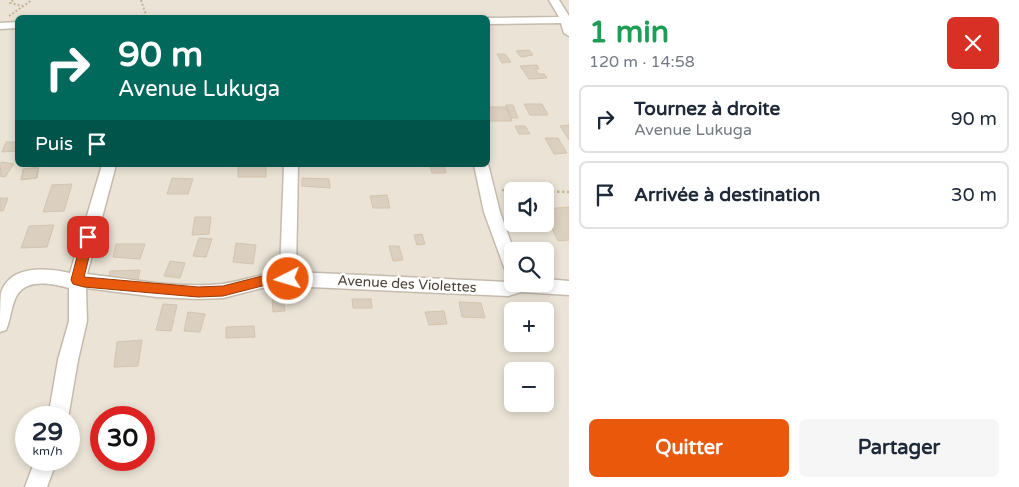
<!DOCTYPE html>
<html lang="fr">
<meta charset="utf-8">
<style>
body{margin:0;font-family:"Varela Round",sans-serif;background:#f6f6f7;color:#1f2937;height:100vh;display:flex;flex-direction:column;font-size:19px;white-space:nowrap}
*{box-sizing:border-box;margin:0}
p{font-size:16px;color:#747a83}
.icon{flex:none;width:28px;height:28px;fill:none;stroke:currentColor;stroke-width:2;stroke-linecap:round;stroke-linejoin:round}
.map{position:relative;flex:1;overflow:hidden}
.side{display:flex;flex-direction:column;background:#fff;width:450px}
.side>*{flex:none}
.banner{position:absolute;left:15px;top:15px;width:475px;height:152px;border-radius:8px;box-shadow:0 2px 8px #0003;background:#00695c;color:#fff;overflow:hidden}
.buttons{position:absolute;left:504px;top:182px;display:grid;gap:10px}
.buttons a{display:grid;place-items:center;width:50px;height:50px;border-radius:8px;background:#fff;box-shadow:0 2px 8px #0003;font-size:25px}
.speed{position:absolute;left:15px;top:406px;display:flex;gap:10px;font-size:25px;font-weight:700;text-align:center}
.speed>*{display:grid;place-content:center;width:65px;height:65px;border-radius:50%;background:#fff;box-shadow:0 2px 8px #0003;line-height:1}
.speed small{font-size:12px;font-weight:400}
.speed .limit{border:8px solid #d22;background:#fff;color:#111}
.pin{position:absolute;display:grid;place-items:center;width:42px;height:42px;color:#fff;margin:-21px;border-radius:10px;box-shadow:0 2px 8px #0006}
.me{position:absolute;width:55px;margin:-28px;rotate:265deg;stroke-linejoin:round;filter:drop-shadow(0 0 4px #0008)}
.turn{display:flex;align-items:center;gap:18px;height:105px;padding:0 20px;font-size:22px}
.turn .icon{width:65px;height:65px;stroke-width:2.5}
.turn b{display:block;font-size:35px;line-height:42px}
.then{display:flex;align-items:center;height:48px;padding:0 20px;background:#0003;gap:10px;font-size:19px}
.round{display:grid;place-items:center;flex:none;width:52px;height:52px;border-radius:8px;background:#f6f6f7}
.head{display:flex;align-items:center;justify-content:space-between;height:85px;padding:0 20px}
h1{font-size:30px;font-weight:800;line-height:38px;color:#1e9e55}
.button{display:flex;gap:10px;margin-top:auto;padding:10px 20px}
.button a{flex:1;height:58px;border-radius:8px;background:#ea580c;color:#fff;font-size:20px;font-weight:800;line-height:58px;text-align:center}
.button a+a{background:#f6f6f7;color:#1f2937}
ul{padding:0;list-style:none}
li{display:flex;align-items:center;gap:15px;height:68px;margin:0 10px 8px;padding:0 10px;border:2px solid #e0e1e3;border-radius:8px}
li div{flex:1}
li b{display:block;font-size:19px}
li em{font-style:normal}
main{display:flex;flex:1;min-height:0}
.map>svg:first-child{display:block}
</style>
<main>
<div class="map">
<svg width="569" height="487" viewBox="0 0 569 487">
<rect width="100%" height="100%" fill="#f5f1e8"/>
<!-- residential -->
<path fill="#eae3d6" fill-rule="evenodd" d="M0,0H569V487H0ZM18,18H488V165H18ZM512,191H545V224H512ZM512,251H545V284H512ZM512,311H545V344H512ZM512,371H545V404H512ZM26,418H69V460H26ZM101,418H144V460H101Z"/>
<!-- building -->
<path fill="#dbcfbf" stroke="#d4c4af" d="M529,50L533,55L521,57L516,51Z
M497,54H505L511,62L502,63Z
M537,65L539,69H535L539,74H544L547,78L529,79L520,66Z
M524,104H542L548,115H530Z
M506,105H513L518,118H511Z
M488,107H506L512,121H488Z
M569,125V140L560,126Z
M515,126H525L530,134H519Z
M545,138H558L567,153L554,154Z
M6,142H18V151L2,152Z
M1,162L14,164L5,177L0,176Z
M238,165H266V177H238Z
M437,165H444L446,173H432L430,166Z
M38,167L36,178L22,179L24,169Z
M39,168L37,178L21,180L23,169Z
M172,178L193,179L188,194H167Z
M302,178L329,179L330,188L302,186Z
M72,184L64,211L43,212L52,185Z
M387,195L390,208H373L370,196Z
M0,198H8L3,211H0Z
M569,207V240L558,241L545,214V209Z
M195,217H211L209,234L192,235Z
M54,225L47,247L21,248L29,226Z
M422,234L425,244L417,245L414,235Z
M199,238L212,239L206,257L193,256Z
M236,243L256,245L253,264L233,262Z
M116,244H145L140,259L113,257Z
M389,246H399L403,260L393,261Z
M170,261L185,263L180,278L164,276Z
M140,270L138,280L108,282L110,271Z
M283,296L285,311L273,312L272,297Z
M352,299H371L372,308H353Z
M459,302L481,303L485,318L462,317Z
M163,304L177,305L171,331L156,330Z
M444,311L447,324L429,325L425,312Z
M188,312L205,314L200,332L184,331Z
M254,326L255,337L226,338V327Z
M142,340L138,366L114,367L117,342Z"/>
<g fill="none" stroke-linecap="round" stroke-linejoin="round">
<defs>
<path id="street" d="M549,0H559L569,16V36L564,33L561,23L488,24V18L559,17Z
M18,22V28L0,29V23Z
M488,164L500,212L514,251H512V274L506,272L504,267L484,212L474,165Z
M102,165H116L87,274C131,279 178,289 223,284C242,281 260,274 280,272L284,165H298L296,272L508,282L512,278V284H545V279L569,281V295L521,292L508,296L288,286L262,288L223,298L198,299L157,297L86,288L87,321L78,360L68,418H48L58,360L69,321V288C53,284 28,278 17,295C11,305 11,319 6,330L0,332C0,320 0,304 1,293C10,264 48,268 70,273Z
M35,460H57L47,487H25Z"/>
</defs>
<!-- street casing -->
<use href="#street" stroke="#c5bbac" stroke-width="3"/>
<!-- path-far1 -->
<path stroke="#c5b499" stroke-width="2" stroke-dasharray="2 2" stroke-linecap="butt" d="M13,0L10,3L23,6
M141,0L147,18
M9,16L32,0"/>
<!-- path -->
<path stroke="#c5b499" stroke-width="2.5" stroke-dasharray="2.5 2.5" stroke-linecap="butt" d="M502,190L512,191
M527,191L569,192"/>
<!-- street -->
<use href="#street" fill="#fff" fill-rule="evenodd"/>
</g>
<!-- route -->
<path fill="#ea580c" stroke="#983908" d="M88,232L94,237L84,277L198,287L223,286L262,276L288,274L292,275L294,279L292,282L262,286L223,296L198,297L84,287L73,284L71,280L82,237Z"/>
<g text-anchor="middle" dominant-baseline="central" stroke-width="5" stroke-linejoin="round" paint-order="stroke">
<!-- street labels -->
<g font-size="14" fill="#4a4136" stroke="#fff">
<text transform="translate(407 284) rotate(3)">Avenue des Violettes</text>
</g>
</g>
</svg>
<div class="buttons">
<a><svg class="icon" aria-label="sound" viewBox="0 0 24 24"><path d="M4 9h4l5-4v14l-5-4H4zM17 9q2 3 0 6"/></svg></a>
<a><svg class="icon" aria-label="search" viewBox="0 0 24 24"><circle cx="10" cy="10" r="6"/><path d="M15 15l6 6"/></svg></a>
<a>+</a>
<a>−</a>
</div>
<div class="speed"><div>29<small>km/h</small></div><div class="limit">30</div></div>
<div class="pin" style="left:88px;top:237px;background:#d93025"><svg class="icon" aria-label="arrive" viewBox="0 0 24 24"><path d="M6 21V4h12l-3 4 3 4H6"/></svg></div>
<svg class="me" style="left:288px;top:279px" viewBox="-20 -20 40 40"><circle r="17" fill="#ea580c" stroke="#fff" stroke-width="3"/><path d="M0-11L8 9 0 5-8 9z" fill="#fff"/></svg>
<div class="banner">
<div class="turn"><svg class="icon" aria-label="right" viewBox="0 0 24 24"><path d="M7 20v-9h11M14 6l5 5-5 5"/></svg><div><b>90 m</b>Avenue Lukuga</div></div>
<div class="then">Puis<svg class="icon" aria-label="arrive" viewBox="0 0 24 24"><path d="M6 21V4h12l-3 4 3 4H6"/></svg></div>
</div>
</div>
<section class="side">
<div class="head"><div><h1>1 min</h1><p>120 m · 14:58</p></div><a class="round" style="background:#d93025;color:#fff"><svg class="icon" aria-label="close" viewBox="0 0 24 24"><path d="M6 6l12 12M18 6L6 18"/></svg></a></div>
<ul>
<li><svg class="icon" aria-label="right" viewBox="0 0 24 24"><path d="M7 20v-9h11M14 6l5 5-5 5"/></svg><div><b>Tournez à droite</b><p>Avenue Lukuga</p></div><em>90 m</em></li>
<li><svg class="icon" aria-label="arrive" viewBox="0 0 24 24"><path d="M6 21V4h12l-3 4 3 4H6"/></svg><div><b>Arrivée à destination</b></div><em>30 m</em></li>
</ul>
<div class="button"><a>Quitter</a><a>Partager</a></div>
</section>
</main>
